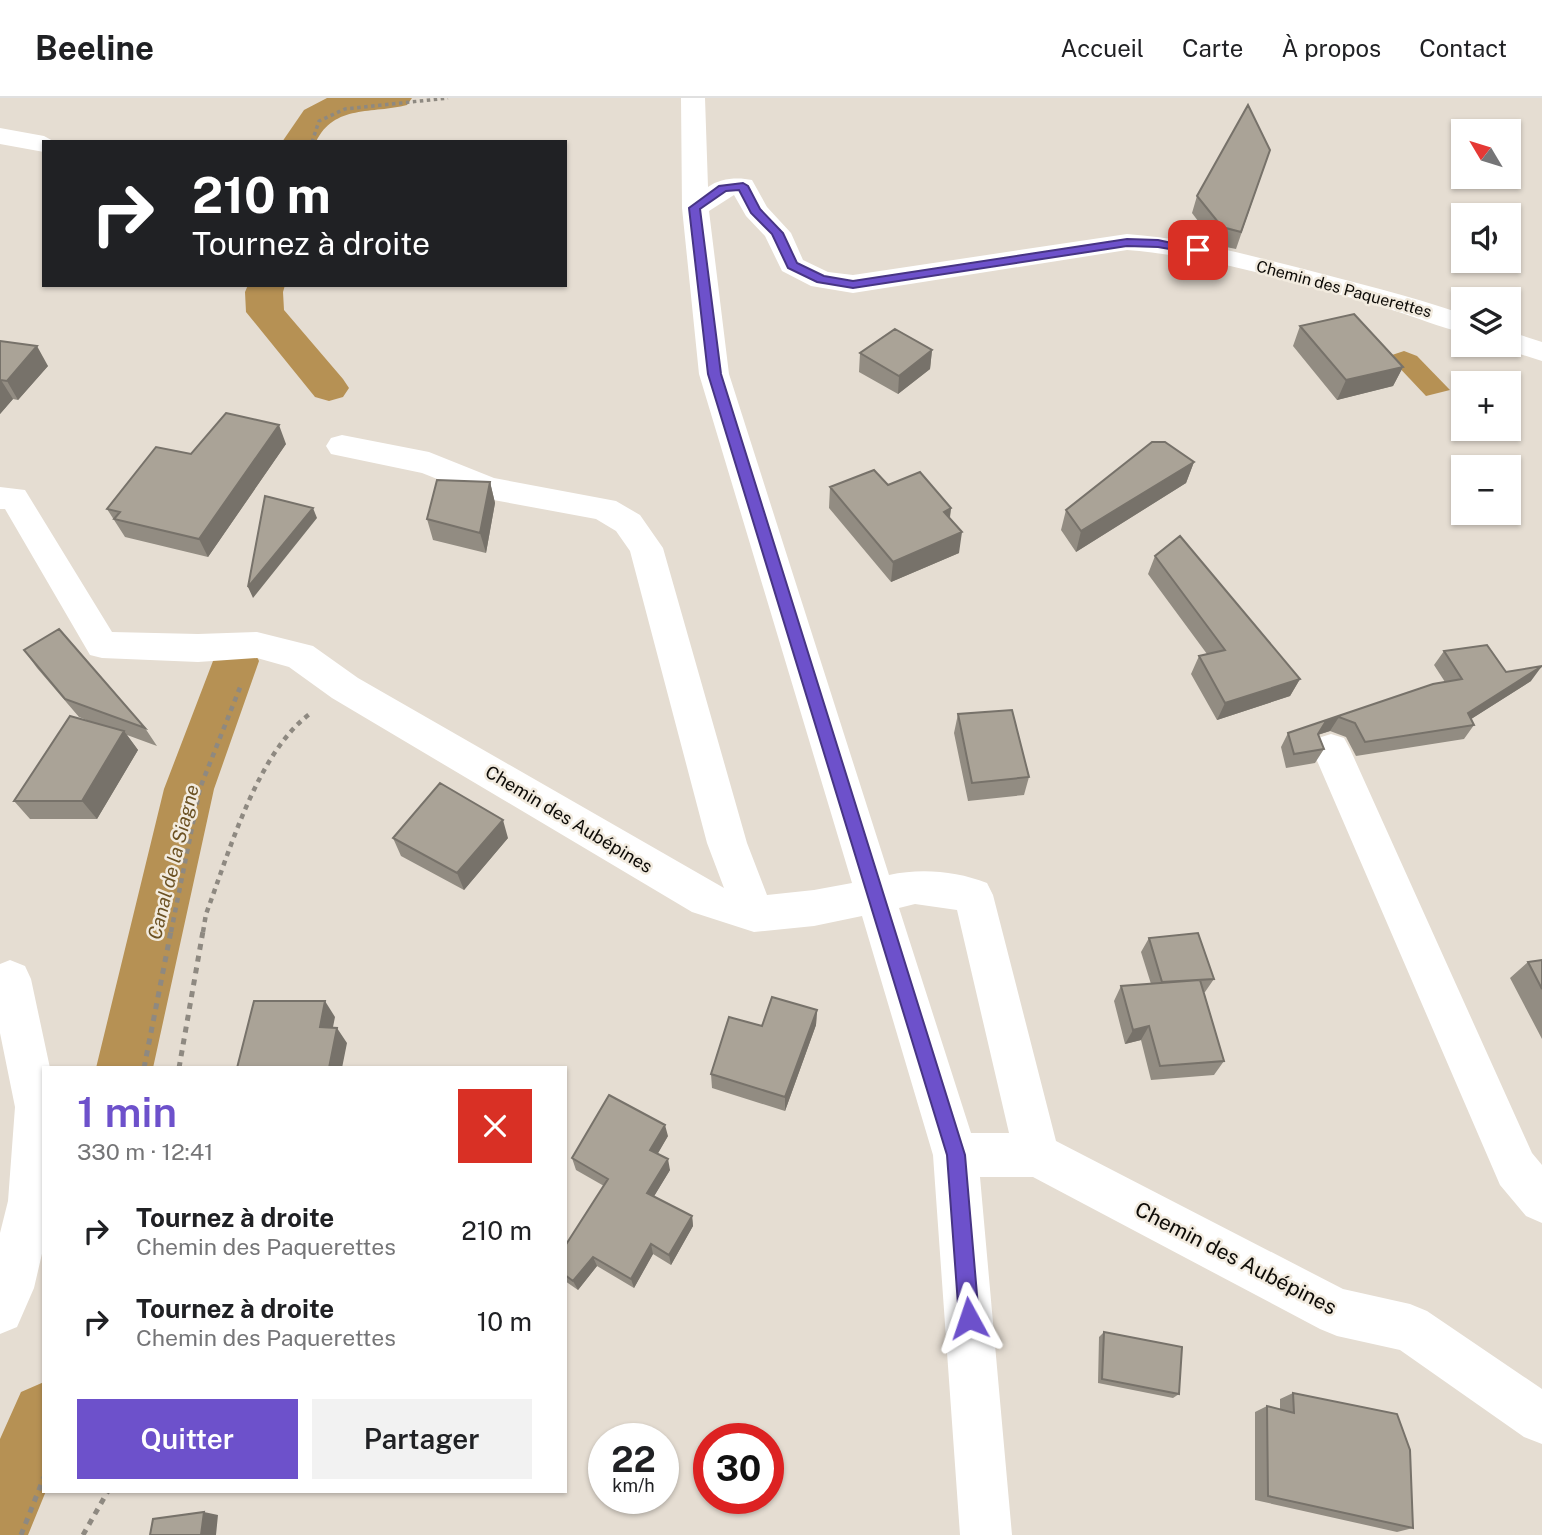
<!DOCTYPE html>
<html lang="fr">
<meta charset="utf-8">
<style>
body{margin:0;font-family:"Public Sans",sans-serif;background:#f2f2f2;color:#202124;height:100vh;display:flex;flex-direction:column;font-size:26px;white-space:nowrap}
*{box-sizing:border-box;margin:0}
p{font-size:23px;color:#757577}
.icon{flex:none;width:38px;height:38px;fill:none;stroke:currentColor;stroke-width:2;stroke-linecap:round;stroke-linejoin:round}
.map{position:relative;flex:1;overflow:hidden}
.details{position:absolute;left:42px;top:968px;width:525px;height:427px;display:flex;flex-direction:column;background:#fff;border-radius:0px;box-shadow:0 2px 5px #0004}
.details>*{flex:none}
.top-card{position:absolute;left:42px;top:42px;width:525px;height:147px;border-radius:0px;box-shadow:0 2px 5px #0004;background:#202124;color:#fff;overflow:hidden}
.needle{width:46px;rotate:308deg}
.controls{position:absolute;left:1451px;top:21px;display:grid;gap:14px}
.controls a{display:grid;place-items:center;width:70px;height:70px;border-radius:0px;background:#fff;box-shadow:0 2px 5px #0004;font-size:35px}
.speed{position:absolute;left:588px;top:1325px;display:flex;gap:14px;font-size:35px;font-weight:700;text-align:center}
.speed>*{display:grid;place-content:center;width:91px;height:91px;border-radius:50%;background:#fff;box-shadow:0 2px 5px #0004;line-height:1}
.speed small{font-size:18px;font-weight:400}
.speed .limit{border:10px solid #d22;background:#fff;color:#111}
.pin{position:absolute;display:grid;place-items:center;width:60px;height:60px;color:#fff;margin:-30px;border-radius:14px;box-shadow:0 4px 10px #0006}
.me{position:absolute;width:77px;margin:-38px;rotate:355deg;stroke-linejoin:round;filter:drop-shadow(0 0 5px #0008)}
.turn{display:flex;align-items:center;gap:24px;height:147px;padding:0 35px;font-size:32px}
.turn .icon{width:91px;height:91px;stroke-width:2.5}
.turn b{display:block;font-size:49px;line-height:60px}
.round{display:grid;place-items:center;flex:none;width:74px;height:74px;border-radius:0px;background:#f2f2f2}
.summary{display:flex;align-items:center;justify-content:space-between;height:119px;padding:0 35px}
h1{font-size:42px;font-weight:600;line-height:52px;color:#6d51cb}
.cta{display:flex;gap:14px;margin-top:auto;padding:14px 35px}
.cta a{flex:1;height:80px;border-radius:0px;background:#6d51cb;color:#fff;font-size:28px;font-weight:600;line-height:80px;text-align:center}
.cta a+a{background:#f2f2f2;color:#202124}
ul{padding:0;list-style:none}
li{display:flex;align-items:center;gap:21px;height:91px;padding:0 35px}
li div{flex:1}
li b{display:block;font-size:26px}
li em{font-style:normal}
header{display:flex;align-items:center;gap:42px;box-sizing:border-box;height:98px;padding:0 35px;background:#fff;border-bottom:2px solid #e0e0e0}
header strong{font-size:33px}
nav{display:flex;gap:38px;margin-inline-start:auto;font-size:24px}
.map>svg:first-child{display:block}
</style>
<header>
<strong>Beeline</strong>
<nav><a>Accueil</a><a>Carte</a><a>À propos</a><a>Contact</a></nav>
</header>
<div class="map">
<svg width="1542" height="1437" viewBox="0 0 1542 1437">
<rect width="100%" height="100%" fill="#e5ddd2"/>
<!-- water -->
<path fill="#b69154" d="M1404,253L1417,258L1450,292L1426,298L1393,263L1392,257Z"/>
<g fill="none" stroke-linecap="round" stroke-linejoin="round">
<!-- canal -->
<path fill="#b69154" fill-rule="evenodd" d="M327,0H412L407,7C373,16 334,6 316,44H282L304,12Z
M248,187H285L283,194L284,212L343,281L349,290L343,299L329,303L315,299L246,214L245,194Z
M236,545L253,550L259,563L214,691L153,970H96L164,691L213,563L219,550Z
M44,1284V1393H46L28,1437H0V1341L21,1294Z"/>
<!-- path-far2 -->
<path stroke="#8e8981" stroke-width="3.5" stroke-dasharray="3.5 3.5" stroke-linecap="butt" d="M312,44L319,23L345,11L448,0"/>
<!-- path-far1 -->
<path stroke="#8e8981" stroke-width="4.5" stroke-dasharray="5 5" stroke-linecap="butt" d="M171,834L200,690L241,587
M203,834L206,816C229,755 257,654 311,615"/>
<!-- path -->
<path stroke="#8e8981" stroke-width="5" stroke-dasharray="6 6" stroke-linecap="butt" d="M144,970L171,833
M179,970L203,833
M21,1437L44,1379
M83,1437L108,1393"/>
<!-- minor -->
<path fill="#fff" fill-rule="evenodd" d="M681,0H705L708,89C720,80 738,79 752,82L767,109L791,135L803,162L828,174L853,177L1127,136C1185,140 1240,155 1296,169C1352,184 1408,197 1463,216V235C1439,229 1416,219 1392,212C1307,187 1215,159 1127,152L853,195L811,188L782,173L765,138L746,118L734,97L709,113L729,276L889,777C921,770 956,773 987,785L993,797L1056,1043L1343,1191L1410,1206L1427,1213L1542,1291V1346L1524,1339L1400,1252L1337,1238L1320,1231L1033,1079H980L1012,1437H960L933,1057L862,818L814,828L754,834L692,814L332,600L289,569L257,560L198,564L102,560L90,557L5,411H0V389L25,392L112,534L198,536L257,534L313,548L358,580L724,790L707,745L630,453L616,433L596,421L488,401L422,375L331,356L326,348L331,340L342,337L429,354L494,380L616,403L640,417L663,450L747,745L767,797L814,792L852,785L699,276L682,110ZM915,806L957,812L1009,1035H971L899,810Z
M0,30L44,38L55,44H44V54L0,46Z
M1508,233L1542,244V263L1498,249L1496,247H1508Z
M1331,636L1344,640L1350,651L1532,1055L1542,1067V1125L1526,1118L1500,1087L1312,651L1318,640Z
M10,862L25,868L31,881L50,970H44V1147L34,1190L17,1229L0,1236V1135L8,1103L15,1009L0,935V866Z"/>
</g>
<!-- wall -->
<path fill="#928c82" d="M1270,52L1236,151L1216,147L1192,115L1197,98Z
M1300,228L1403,269L1393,288L1337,302L1293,248Z
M0,243L48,268L18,302L13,301L0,316Z
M932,252L930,271L898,296L859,274L860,255Z
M286,346L208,459L125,439L107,411L191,356Z
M1194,364L1186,385L1076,454L1061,432L1066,412Z
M490,384L495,405L486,455L433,442L427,421Z
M888,387L951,410L950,420L959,455L891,484L829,410L830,389Z
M1155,458L1300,581L1290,598L1217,622L1191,576L1199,558L1207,556L1148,476Z
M24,552L145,630L157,648L127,637L138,652L97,721H30L14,703L89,623L79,619L37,570Z
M1444,553L1531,583L1471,621L1474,627L1464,641L1356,658L1346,639L1330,633L1318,637L1324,651L1315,665L1286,670L1281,649L1288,635L1445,584L1434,567Z
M958,616L1029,679L1024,697L968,703L954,635Z
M393,740H508L464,792L401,758Z
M1149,840L1214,881L1205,894H1204L1224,963L1214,977L1151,982L1141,942L1125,946L1114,903L1121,888L1151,886L1141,854Z
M1542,862V941L1510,880L1528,864Z
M817,912L816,927L785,1013L712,990L711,976L762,928Z
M668,1038L657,1056L670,1072L654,1098L692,1118L693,1128L671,1167L653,1156L634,1190L597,1168L578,1192L565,1183V1148L604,1088L576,1072L572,1060Z
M1104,1234L1179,1296L1173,1300L1098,1285L1099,1239Z
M1293,1295L1413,1430L1397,1434L1255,1402V1314L1267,1308L1280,1311V1301Z"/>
<!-- shaded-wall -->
<path fill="#77726a" d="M37,248L48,268L18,302L7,283Z
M932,252L930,271L898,296L899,278Z
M1403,269L1393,288L1337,302L1346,282Z
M1,282L13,301L0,316V283Z
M279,327L286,346L208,459L199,441Z
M1194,364L1186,385L1076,454L1081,433Z
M490,384L495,405L486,455L480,435Z
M313,410L317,420L253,500L248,489Z
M951,410L948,431L944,414Z
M962,434L959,455L891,484L893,464Z
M1542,568L1531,583L1457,630L1468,615Z
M1300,581L1290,598L1217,622L1225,605Z
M1339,619L1330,633L1317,637L1326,623Z
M124,633L138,652L97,721L82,703Z
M503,722L508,740L464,792L457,775Z
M325,903L335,919L330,944L320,929Z
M817,912L816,927L785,1013V999Z
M1149,928L1141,942L1125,946L1133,932Z
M337,930L347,945L342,970H329Z
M665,1027L668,1038L653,1064L650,1052Z
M668,1061L670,1072L650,1105L647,1095Z
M692,1118L693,1128L671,1167L669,1157Z
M651,1146L653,1156L634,1190L631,1181Z
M593,1159L597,1168L578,1192L573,1183Z
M204,1414L218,1417L216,1437H201Z"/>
<!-- building -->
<path fill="#aaa397" stroke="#77726a" stroke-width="2" d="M1248,7L1270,52L1241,134L1222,129L1197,98Z
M1354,216L1403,269L1346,282L1300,228Z
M895,231L932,252L899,278L860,255Z
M0,243L37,248L7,283L1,282L0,283Z
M226,315L279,327L199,441L114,421L120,414L107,411L156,349L191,356Z
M1152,344H1165L1194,364L1081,433L1066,412Z
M874,372L888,387L920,374L951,410L944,414L962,434L893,464L830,389Z
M437,382L490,384L480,435L427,421Z
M265,398L313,410L248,489Z
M1180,438L1300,581L1225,605L1199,558L1225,552L1155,458Z
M59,531L145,630L65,601L24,552Z
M1487,547L1506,574L1542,568L1468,615L1474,627L1365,644L1355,625L1339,619L1326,623L1318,636L1324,651L1294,656L1288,635L1433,586L1462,581L1444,553Z
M1012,612L1029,679L972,685L958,616Z
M70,618L124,633L82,703H14Z
M440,685L503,722L457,775L393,740Z
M1198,835L1214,881L1162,884L1149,840Z
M1542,862V891L1528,864Z
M1200,882L1224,963L1160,968L1149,928L1133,932L1121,888Z
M772,899L817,912L785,999L711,976L729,919L762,928Z
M254,903H325L320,929L337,930L329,970H237Z
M609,997L665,1027L650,1052L668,1061L647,1095L692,1118L669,1157L651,1146L631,1181L593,1159L573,1183L565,1177V1148L608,1081L572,1060Z
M1104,1234L1182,1249L1179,1296L1102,1281Z
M1293,1295L1397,1316L1410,1352L1413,1430L1268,1398L1267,1308L1294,1315Z
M204,1414L201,1437H150L153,1421Z"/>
<!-- route -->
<path fill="#6d51cb" stroke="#473584" stroke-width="2" d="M743,85L748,88L760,111L783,135L797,165L824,178L853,183L1127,141L1158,142L1204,152L1198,156L1158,149L1127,148L853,190L817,184L788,170L772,136L751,115L739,92L726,93L700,111L721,276L965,1057L979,1220L976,1227L969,1230L962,1227L959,1220L947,1057L708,276L689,110L719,88Z"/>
<g text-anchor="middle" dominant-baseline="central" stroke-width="5" stroke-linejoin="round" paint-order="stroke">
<!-- far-street labels -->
<g font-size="16" fill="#0d0b07" stroke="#f2ebdf">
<text transform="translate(1344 191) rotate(15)">Chemin des Paquerettes</text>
</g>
<!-- street labels -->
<g font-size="18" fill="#0d0b07" stroke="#f2ebdf">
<text transform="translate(569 721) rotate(31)">Chemin des Aubépines</text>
</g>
<!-- water labels -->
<g font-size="19" font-style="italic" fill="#6b5122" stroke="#f2ebdf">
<text transform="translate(173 764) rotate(-76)">Canal de la Siagne</text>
</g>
<!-- near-street labels -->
<g font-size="21" fill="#0d0b07" stroke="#f2ebdf">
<text transform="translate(1236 1160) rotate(27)">Chemin des Aubépines</text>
</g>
</g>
</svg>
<div class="controls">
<a><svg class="needle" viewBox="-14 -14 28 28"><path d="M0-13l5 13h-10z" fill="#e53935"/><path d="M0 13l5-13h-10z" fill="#757577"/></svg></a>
<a><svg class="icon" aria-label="sound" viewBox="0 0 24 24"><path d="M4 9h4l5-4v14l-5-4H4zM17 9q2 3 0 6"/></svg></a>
<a><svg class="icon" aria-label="layers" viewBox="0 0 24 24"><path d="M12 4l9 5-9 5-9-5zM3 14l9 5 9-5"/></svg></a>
<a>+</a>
<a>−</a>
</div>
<div class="speed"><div>22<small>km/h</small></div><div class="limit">30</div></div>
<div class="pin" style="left:1198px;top:152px;background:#d93025"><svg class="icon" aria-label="arrive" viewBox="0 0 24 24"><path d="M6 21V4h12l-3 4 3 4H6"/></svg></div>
<svg class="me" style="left:969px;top:1220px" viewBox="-20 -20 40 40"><path d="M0-17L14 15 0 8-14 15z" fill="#6d51cb" stroke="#fff" stroke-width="4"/></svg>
<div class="top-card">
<div class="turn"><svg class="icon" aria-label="right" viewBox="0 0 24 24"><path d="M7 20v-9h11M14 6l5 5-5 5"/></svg><div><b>210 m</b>Tournez à droite</div></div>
</div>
<section class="details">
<div class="summary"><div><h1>1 min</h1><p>330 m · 12:41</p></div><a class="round" style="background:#d93025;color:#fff"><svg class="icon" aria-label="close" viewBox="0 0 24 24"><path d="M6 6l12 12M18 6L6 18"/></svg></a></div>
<ul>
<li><svg class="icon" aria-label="right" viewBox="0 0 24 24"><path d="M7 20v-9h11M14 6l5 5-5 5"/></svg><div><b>Tournez à droite</b><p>Chemin des Paquerettes</p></div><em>210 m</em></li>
<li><svg class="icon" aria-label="right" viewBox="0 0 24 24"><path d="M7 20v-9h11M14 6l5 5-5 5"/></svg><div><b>Tournez à droite</b><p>Chemin des Paquerettes</p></div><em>10 m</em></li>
</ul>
<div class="cta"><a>Quitter</a><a>Partager</a></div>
</section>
</div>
